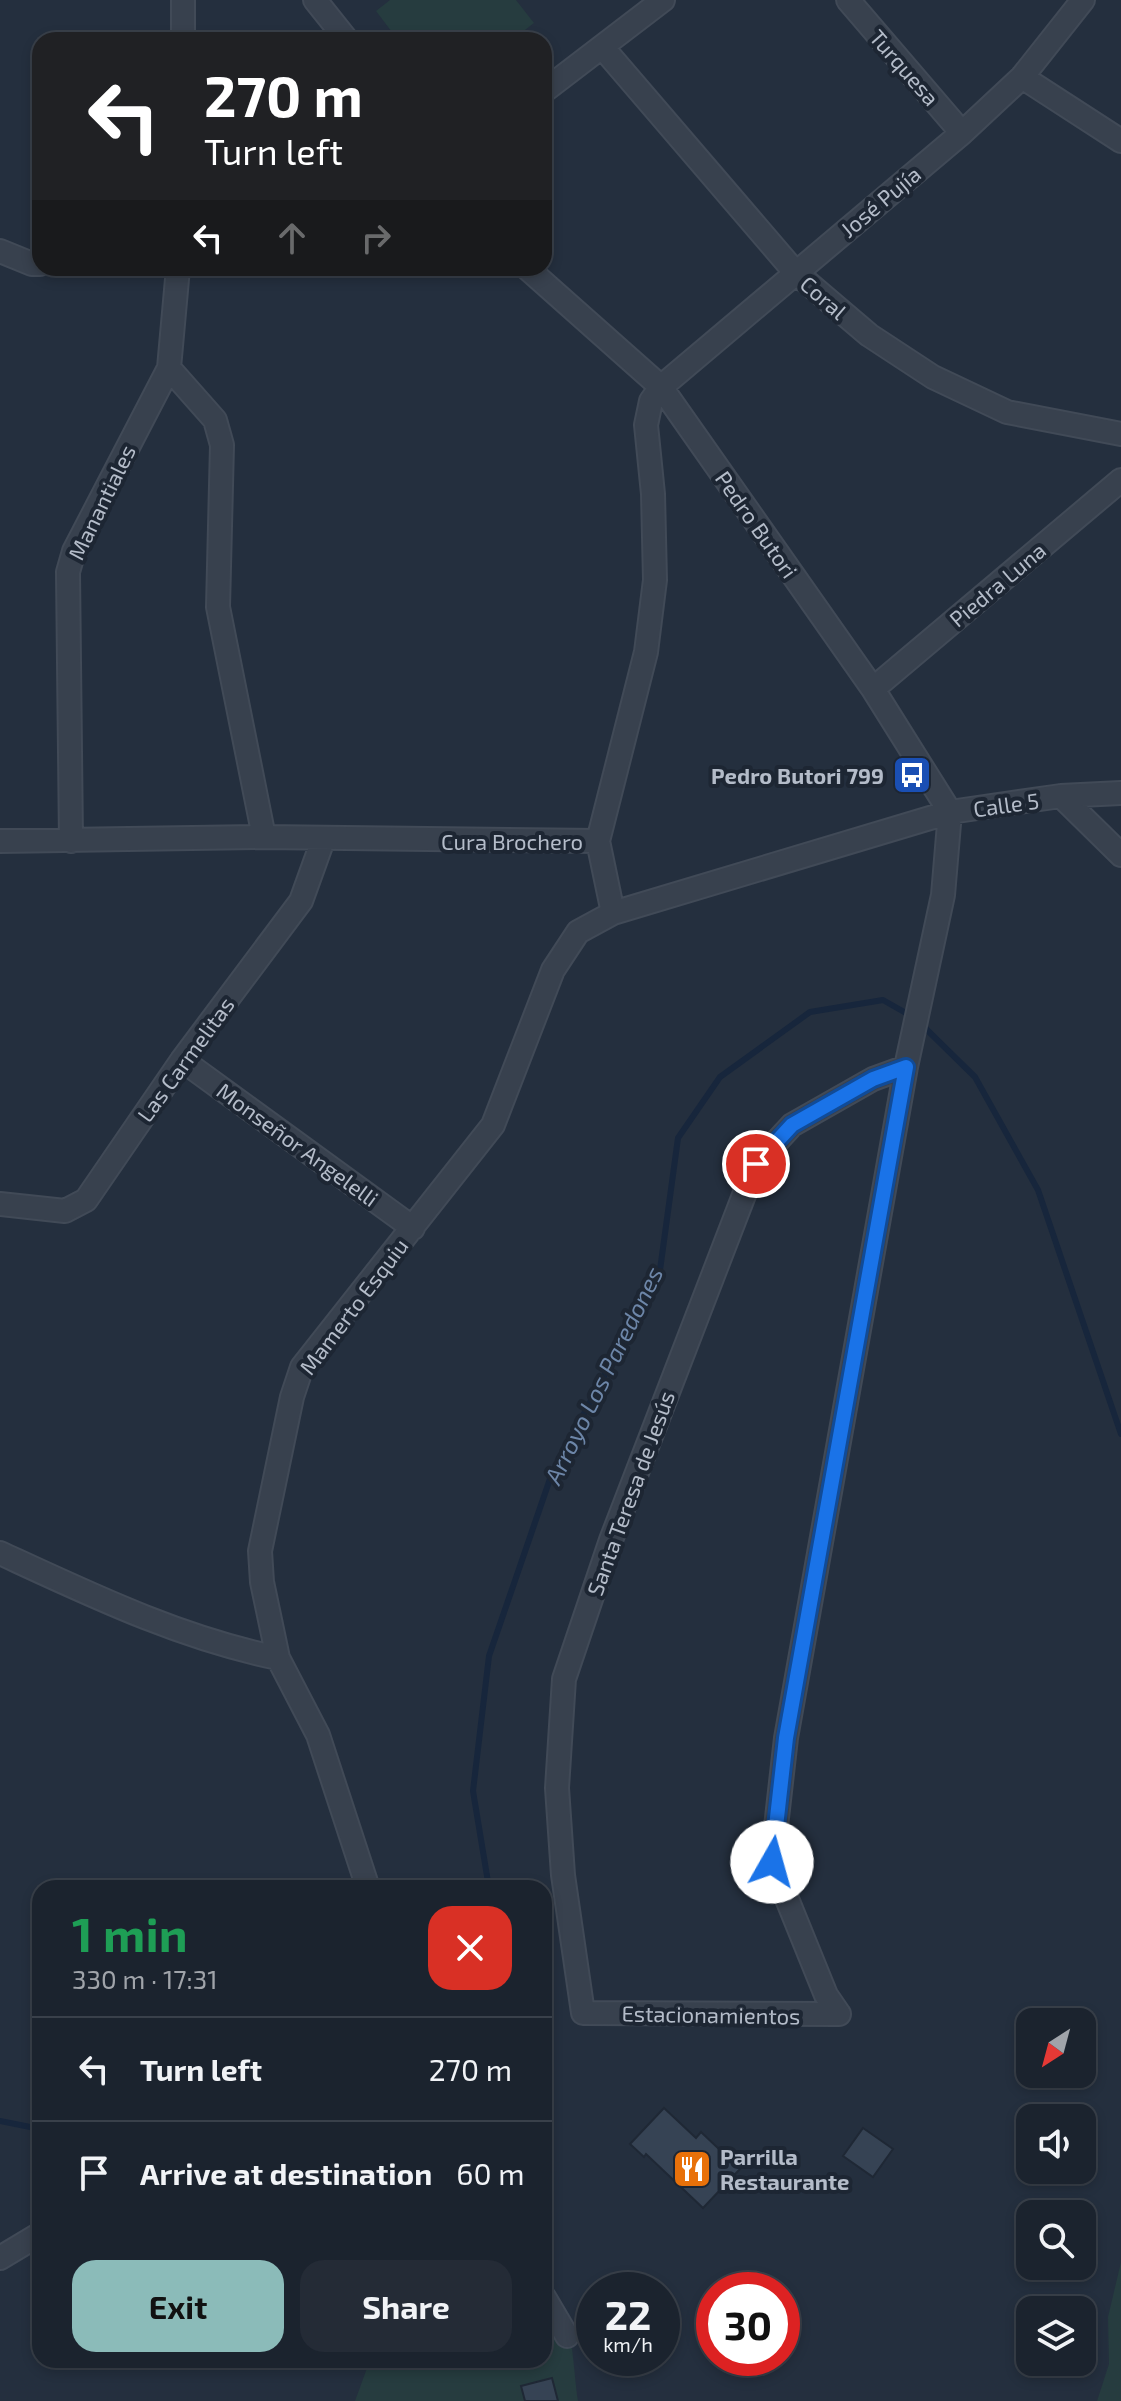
<!DOCTYPE html>
<meta charset="utf-8">
<style>
body{margin:0;font-family:"Exo 2",sans-serif;background:#242b36;color:#f1f3f6;height:100vh;display:flex;flex-direction:column;font-size:30px;white-space:nowrap}
*{box-sizing:border-box;margin:0}
p{font-size:26px;color:#a0a4aa}
.icon{flex:none;width:44px;height:44px;fill:none;stroke:currentColor;stroke-width:2;stroke-linecap:round;stroke-linejoin:round}
.map{position:relative;flex:1;overflow:hidden}
.details{position:absolute;left:32px;top:1880px;width:520px;height:488px;display:flex;flex-direction:column;background:#1b232e;border-radius:24px;box-shadow:0 4px 12px #0003,0 0 0 2px #39404a}
.details>*{flex:none}
.top-card{position:absolute;left:32px;top:32px;width:520px;height:244px;border-radius:24px;box-shadow:0 4px 12px #0003,0 0 0 2px #39404a;background:#202124;color:#fff;overflow:hidden}
.needle{width:52px;rotate:216deg}
.tools{position:absolute;left:1016px;top:2008px;display:grid;gap:16px}
.tools a{display:grid;place-items:center;width:80px;height:80px;border-radius:16px;background:#1b232e;box-shadow:0 4px 12px #0003,0 0 0 2px #39404a;font-size:40px}
.speed{position:absolute;left:576px;top:2272px;display:flex;gap:16px;font-size:40px;font-weight:700;text-align:center}
.speed>*{display:grid;place-content:center;width:104px;height:104px;border-radius:50%;background:#1b232e;box-shadow:0 4px 12px #0003,0 0 0 2px #39404a;line-height:1}
.speed small{font-size:20px;font-weight:400}
.speed .limit{border:12px solid #d22;background:#fff;color:#111}
.pin{position:absolute;display:grid;place-items:center;width:68px;height:68px;color:#fff;margin:-34px;border:4px solid #fff;border-radius:50%;box-shadow:0 2px 8px #0007}
.me{position:absolute;width:88px;margin:-44px;rotate:7deg;stroke-linejoin:round;filter:drop-shadow(0 0 6px #0008)}
.turn{display:flex;align-items:center;gap:28px;height:168px;padding:0 40px;font-size:36px}
.turn .icon{width:104px;height:104px;stroke-width:2.5}
.turn b{display:block;font-size:56px;line-height:68px}
.lanes{display:flex;align-items:center;height:76px;padding:0 40px;background:#0003;justify-content:center;gap:40px;direction:ltr}
.lanes .off{opacity:.35}
.round{display:grid;place-items:center;flex:none;width:84px;height:84px;border-radius:24px;background:#242b36}
.headline{display:flex;align-items:center;justify-content:space-between;height:136px;padding:0 40px}
h1{font-size:48px;font-weight:700;line-height:60px;color:#1e9e55}
.button{display:flex;gap:16px;margin-top:auto;padding:16px 40px}
.button a{flex:1;height:92px;border-radius:24px;background:#8bbbb9;color:#111;font-size:32px;font-weight:700;line-height:92px;text-align:center}
.button a+a{background:#242b36;color:#f1f3f6}
ul{padding:0;list-style:none}
li{display:flex;align-items:center;gap:24px;height:104px;padding:0 40px;border-top:2px solid #39404a}
li div{flex:1}
li b{display:block;font-size:30px}
li em{font-style:normal}
.map>svg:first-child{display:block}
</style>
<div class="map">
<svg width="1121" height="2401" viewBox="0 0 1121 2401">
<rect width="100%" height="100%" fill="#242f3e"/>
<!-- green -->
<path fill="#263c3f" d="M390,0H516L534,23L512,40H398L376,11Z
M1121,2262V2401H1097L1109,2364L1108,2317Z
M544,2276C574,2307 572,2361 578,2401H355L370,2360H544Z"/>
<g fill="none" stroke-linecap="round" stroke-linejoin="round">
<!-- stream -->
<path stroke="#17263c" stroke-width="6" d="M921,1024L975,1077L1038,1190L1121,1434
M489,1888L473,1791L489,1656L551,1476L660,1270L678,1138L720,1077L810,1012L883,1000L913,1017
M0,2121L40,2129"/>
</g>
<!-- building -->
<path fill="#364354" stroke="#1f2835" stroke-width="2" d="M664,2108L696,2138L701,2132L740,2169L703,2208L646,2154L644,2157L630,2144Z
M863,2128L893,2149L873,2177L843,2156Z
M552,2378L558,2401H525L521,2386Z"/>
<g fill="none" stroke-linecap="round" stroke-linejoin="round">
<defs>
<path id="minor" d="M183,0V40
M315,0L347,40
M848,0L962,133
M603,48L795,272L869,335L933,377L1007,412L1121,434
M1022,77L1121,141
M544,91L663,0
M0,251L32,264H40
M527,268L661,387L873,689L950,812
M169,368L215,420L222,445L218,607L264,837
M873,689L1121,480
M1061,796L1121,855
M0,841L264,837L598,841L613,913L950,812L1061,796L1121,793
M71,841L68,572L74,551L169,368L178,268
M598,841L646,652L655,580L653,494L646,425L651,401L661,387L962,133L1022,77L1083,0
M182,1060L413,1228
M0,1204L65,1211L86,1200L182,1060L301,901L323,840
M0,1553C91,1595 180,1638 278,1658
M368,1888L318,1735L278,1658L262,1582L260,1551L292,1397L302,1367L493,1125L553,970L578,932L613,913
M839,2014L583,2013L563,1875L557,1788L564,1679L611,1540L756,1164L792,1125L873,1079L906,1067
M839,2014L826,1995L772,1862L786,1738L906,1067L943,895L950,812
M0,2258L40,2234
M544,2297L567,2336"/>
</defs>
<!-- minor casing -->
<use href="#minor" stroke="#414a57" stroke-width="26"/>
<!-- minor -->
<use href="#minor" stroke="#38414e" stroke-width="22"/>
</g>
<g fill="none" stroke-linecap="round" stroke-linejoin="round">
<defs>
<path id="route" d="M756,1164L792,1125L873,1079L906,1067L786,1738L772,1862"/>
</defs>
<!-- route casing -->
<use href="#route" stroke="#114b97" stroke-width="20"/>
<!-- route -->
<use href="#route" stroke="#1a73e8" stroke-width="14"/>
</g>
<!-- icons -->
<defs>
<symbol id="bus-square" viewBox="-11 -11 22 22"><rect x="-9" y="-9" width="18" height="18" rx="4" fill="#1a4fb4" stroke="#1d2633"/><path d="M-5-6H5V4H4V6H2V4H-2V6H-4V4H-5ZM-3.5-4V0h7V-4ZM-3.5 1.2v1.5H-2V1.2ZM2 1.2v1.5H3.5V1.2Z" fill="#fff"/></symbol>
<symbol id="restaurant-square" viewBox="-11 -11 22 22"><rect x="-9" y="-9" width="18" height="18" rx="4" fill="#e8710a" stroke="#1d2633"/><path d="M-5-6h1v4h1v-4h1v4h1v-4h1v5L-1.5 .5V6h-2V.5L-5-1ZM5-6V6H3V1.5H1.5Q1.5-4 5-6Z" fill="#fff"/></symbol>
</defs>
<g fill-rule="evenodd">
<use href="#bus-square" x="890" y="753" width="44" height="44"/>
<use href="#restaurant-square" x="670" y="2147" width="44" height="44"/>
</g>
<g text-anchor="middle" dominant-baseline="central" stroke-width="8" stroke-linejoin="round" paint-order="stroke">
<!-- street labels -->
<g font-size="22" fill="#b4bcc9" stroke="#1d2633">
<text transform="translate(905 67) rotate(49)">Turquesa</text>
<text transform="translate(880 201) rotate(-40)">José Pujía</text>
<text transform="translate(824 297) rotate(41)">Coral</text>
<text transform="translate(101 502) rotate(-64)">Manantiales</text>
<text transform="translate(757 524) rotate(55)">Pedro Butori</text>
<text transform="translate(997 584) rotate(-40)">Piedra Luna</text>
<text transform="translate(1006 804) rotate(-8)">Calle 5</text>
<text x="512" y="841">Cura Brochero</text>
<text transform="translate(185 1059) rotate(-54)">Las Carmelitas</text>
<text transform="translate(298 1144) rotate(36)">Monseñor Angelelli</text>
<text transform="translate(353 1306) rotate(-53)">Mamerto Esquiu</text>
<text transform="translate(630 1493) rotate(-70)">Santa Teresa de Jesús</text>
<text transform="translate(711 2014) rotate(1)">Estacionamientos</text>
</g>
<!-- poi labels -->
<g font-size="22" font-weight="bold" fill="#b4bcc9" stroke="#1d2633" text-anchor="end">
<text x="884" y="775">Pedro Butori 799</text>
<text x="720" y="2156" text-anchor="start">Parrilla<tspan x="720" dy="25">Restaurante</tspan></text>
</g>
<!-- water labels -->
<g font-size="24" font-style="italic" fill="#6d86a8" stroke="#1d2633">
<text transform="translate(603 1375) rotate(-64)">Arroyo Los Paredones</text>
</g>
</g>
</svg>
<div class="tools">
<a><svg class="needle" viewBox="-14 -14 28 28"><path d="M0-13l5 13h-10z" fill="#e53935"/><path d="M0 13l5-13h-10z" fill="#a0a4aa"/></svg></a>
<a><svg class="icon" aria-label="sound" viewBox="0 0 24 24"><path d="M4 9h4l5-4v14l-5-4H4zM17 9q2 3 0 6"/></svg></a>
<a><svg class="icon" aria-label="search" viewBox="0 0 24 24"><circle cx="10" cy="10" r="6"/><path d="M15 15l6 6"/></svg></a>
<a><svg class="icon" aria-label="layers" viewBox="0 0 24 24"><path d="M12 4l9 5-9 5-9-5zM3 14l9 5 9-5"/></svg></a>
</div>
<div class="speed"><div>22<small>km/h</small></div><div class="limit">30</div></div>
<div class="pin" style="left:756px;top:1164px;background:#d93025"><svg class="icon" aria-label="arrive" viewBox="0 0 24 24"><path d="M6 21V4h12l-3 4 3 4H6"/></svg></div>
<svg class="me" style="left:772px;top:1862px" viewBox="-20 -20 40 40"><circle r="19" fill="#fff"/><path d="M0-13L10 11 0 6-10 11z" fill="#1a73e8"/></svg>
<div class="top-card">
<div class="turn"><svg class="icon" aria-label="left" viewBox="0 0 24 24"><path d="M17 20v-9H6M10 6l-5 5 5 5"/></svg><div><b>270 m</b>Turn left</div></div>
<div class="lanes"><svg class="icon" aria-label="left" viewBox="0 0 24 24"><path d="M17 20v-9H6M10 6l-5 5 5 5"/></svg><svg class="icon off" aria-label="ahead" viewBox="0 0 24 24"><path d="M12 20V5M6 11l6-6 6 6"/></svg><svg class="icon off" aria-label="right" viewBox="0 0 24 24"><path d="M7 20v-9h11M14 6l5 5-5 5"/></svg></div>
</div>
<section class="details">
<div class="headline"><div><h1>1 min</h1><p>330 m · 17:31</p></div><a class="round" style="background:#d93025;color:#fff"><svg class="icon" aria-label="close" viewBox="0 0 24 24"><path d="M6 6l12 12M18 6L6 18"/></svg></a></div>
<ul>
<li><svg class="icon" aria-label="left" viewBox="0 0 24 24"><path d="M17 20v-9H6M10 6l-5 5 5 5"/></svg><div><b>Turn left</b></div><em>270 m</em></li>
<li><svg class="icon" aria-label="arrive" viewBox="0 0 24 24"><path d="M6 21V4h12l-3 4 3 4H6"/></svg><div><b>Arrive at destination</b></div><em>60 m</em></li>
</ul>
<div class="button"><a>Exit</a><a>Share</a></div>
</section>
</div>
